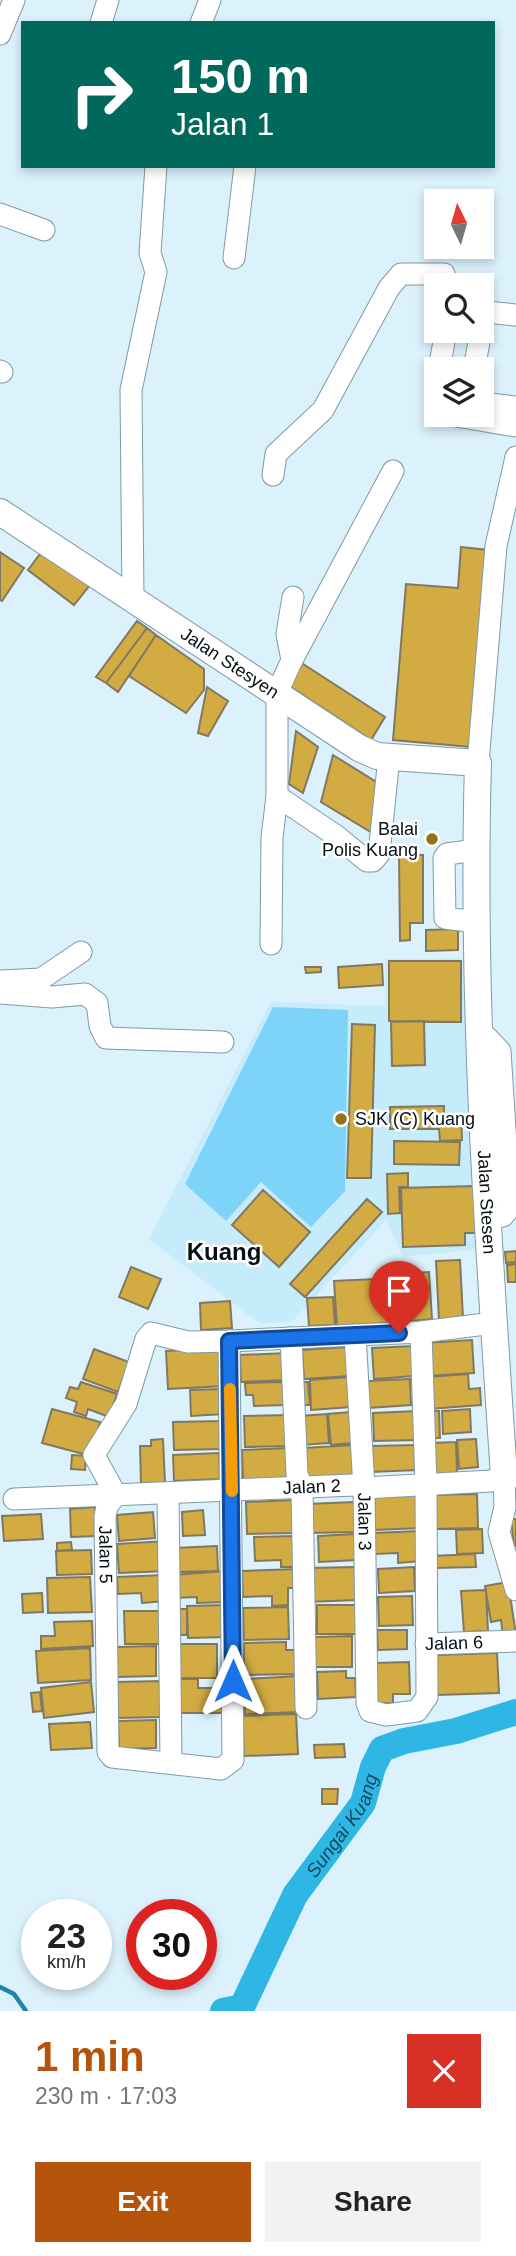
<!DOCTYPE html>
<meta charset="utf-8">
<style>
body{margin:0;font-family:Arial,sans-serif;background:#f2f2f2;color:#222;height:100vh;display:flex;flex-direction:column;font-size:26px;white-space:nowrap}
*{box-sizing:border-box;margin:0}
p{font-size:23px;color:#767676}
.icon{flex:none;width:38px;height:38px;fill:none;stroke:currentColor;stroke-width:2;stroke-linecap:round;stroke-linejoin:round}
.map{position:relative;height:2011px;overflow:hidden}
.panel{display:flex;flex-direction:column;background:#fff;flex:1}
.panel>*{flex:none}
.hud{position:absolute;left:21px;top:21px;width:474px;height:147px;border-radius:0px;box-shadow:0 4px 10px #0003;background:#00695c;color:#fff;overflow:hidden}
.needle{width:46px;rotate:355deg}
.buttons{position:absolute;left:424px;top:189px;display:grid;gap:14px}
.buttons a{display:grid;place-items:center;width:70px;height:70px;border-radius:0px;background:#fff;box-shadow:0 4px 10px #0003;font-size:35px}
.speed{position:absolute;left:21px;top:1899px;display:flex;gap:14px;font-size:35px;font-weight:700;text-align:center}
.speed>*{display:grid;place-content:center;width:91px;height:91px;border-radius:50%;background:#fff;box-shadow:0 4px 10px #0003;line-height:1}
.speed small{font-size:18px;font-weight:400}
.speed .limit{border:10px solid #d22;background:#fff;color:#111}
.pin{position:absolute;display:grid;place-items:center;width:60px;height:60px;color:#fff;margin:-72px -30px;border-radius:50% 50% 50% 0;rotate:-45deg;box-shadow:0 0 7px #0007}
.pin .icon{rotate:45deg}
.me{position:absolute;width:77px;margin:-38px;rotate:0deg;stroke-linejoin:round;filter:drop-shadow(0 0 5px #0008)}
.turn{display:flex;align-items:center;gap:24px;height:147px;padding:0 35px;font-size:32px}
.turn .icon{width:91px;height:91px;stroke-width:2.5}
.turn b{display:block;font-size:49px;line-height:60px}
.round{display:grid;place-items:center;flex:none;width:74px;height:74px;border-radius:0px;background:#f2f2f2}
.summary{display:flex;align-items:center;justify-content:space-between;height:119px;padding:0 35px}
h1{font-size:42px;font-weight:600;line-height:52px;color:#b45309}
.cta{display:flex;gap:14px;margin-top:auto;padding:14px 35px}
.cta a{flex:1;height:80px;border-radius:0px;background:#b45309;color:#fff;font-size:28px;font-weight:600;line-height:80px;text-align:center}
.cta a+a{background:#f2f2f2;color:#222}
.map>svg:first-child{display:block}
</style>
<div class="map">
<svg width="516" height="2011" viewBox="0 0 516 2011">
<rect width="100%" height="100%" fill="#dbf1fc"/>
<!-- built -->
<path fill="#c6ebfb" d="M465,958L478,1249L403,1257L386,1220L292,1322L259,1323L149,1239L271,1002L385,1006V959Z"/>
<!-- green -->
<path fill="#7dd3f8" d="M273,1007L348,1010L345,1191L311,1227L261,1182L226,1221L185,1184Z"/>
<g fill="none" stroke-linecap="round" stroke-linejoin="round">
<!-- stream -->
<path stroke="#2284a6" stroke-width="4.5" d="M0,1987L14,1994L26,2011"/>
<!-- river -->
<path stroke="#2eb6e5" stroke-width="26" id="s1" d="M223,2011L242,2007L295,1895L363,1803L373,1767L382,1749L404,1741L456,1731L516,1712"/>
</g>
<!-- building -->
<path fill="#d2ac42" stroke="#817861" stroke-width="2" d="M461,547L488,550L471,747L393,740L406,584L458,588Z
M43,550L90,585L74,605L28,570Z
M0,552L24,568L2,601L0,600Z
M137,621L147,628L106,683L96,677Z
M147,628L156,635L118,692L106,683Z
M156,635L204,669V690L186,713L129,676Z
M297,660L385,717L371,740L283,682Z
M207,687L228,701L208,736L198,733Z
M296,731L318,747L303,793L289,784Z
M333,755L386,788L374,834L321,802Z
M399,855H423V923H410V940L400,941Z
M458,929V950L426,951V930Z
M389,961H461V1022L389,1021Z
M382,964L383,985L339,988L338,967Z
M305,967H321V972L306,973Z
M424,1021L425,1065L392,1066L391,1022Z
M352,1024L375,1025L371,1178H347Z
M444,1106V1115H461L462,1140L440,1141L439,1129H390V1107Z
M394,1141L460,1142L459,1165L394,1164Z
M408,1173V1187H399L400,1213L388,1214L387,1174Z
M474,1186L476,1233H465V1245L403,1247L401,1188Z
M263,1190L310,1232L279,1267L232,1225Z
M367,1199L382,1212L305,1297L290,1284Z
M516,1251V1262L506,1263L505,1252Z
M460,1260L463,1318L439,1320L436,1261Z
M516,1264V1282H508L507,1265Z
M131,1267L161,1279L148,1309L119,1297Z
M429,1272L432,1319L401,1322L397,1274Z
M396,1278L398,1322L337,1326L334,1281Z
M333,1297L335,1325L309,1326L307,1298Z
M230,1301L232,1328L201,1330L200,1303Z
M472,1340L474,1373L426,1376L424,1343Z
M413,1346L414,1376L374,1379L372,1348Z
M348,1347L350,1376L304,1379L302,1350Z
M223,1348L225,1386L168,1389L166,1351Z
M94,1349L129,1362L118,1392L83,1379Z
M287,1353L288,1380L241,1382L240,1355Z
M468,1374L469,1389L480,1388L481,1405L429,1409L426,1377Z
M349,1377L351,1407L311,1410L310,1380Z
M410,1379L411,1405L369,1408L367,1381Z
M81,1382L117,1394L109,1417L88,1409L86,1416L74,1412L77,1402L66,1398L70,1387L78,1389Z
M284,1382L285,1405L254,1406L253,1395H246L245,1383Z
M296,1382H308L310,1405H297Z
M223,1389L224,1414L191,1416L190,1390Z
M52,1409L100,1422L91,1456L42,1443Z
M470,1409L471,1432L443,1434L442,1411Z
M418,1411L419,1440L374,1441L373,1413Z
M428,1411H439L440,1438H429Z
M350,1412L352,1443L331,1445L328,1414Z
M327,1414L329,1443L300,1445L299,1416Z
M290,1415V1446L245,1447L244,1416Z
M222,1421L223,1449L174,1450L173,1422Z
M163,1439L165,1483L141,1484L140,1446H151V1440Z
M476,1439L478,1467L459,1469L457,1440Z
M456,1442L457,1473L431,1474L430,1443Z
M352,1445L354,1480L306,1482L304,1448Z
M416,1445L417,1470L371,1472V1446Z
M290,1448L292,1480L243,1482L242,1450Z
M219,1453L220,1479L174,1481L173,1455Z
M72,1455L86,1456L85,1470L71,1469Z
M420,1493L421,1528L375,1530L374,1496Z
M477,1494L478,1528L432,1529L431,1495Z
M296,1500V1533L247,1534L246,1502Z
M355,1502L356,1532L309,1533L307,1504Z
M95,1507L97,1536L71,1537L70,1509Z
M203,1510L205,1535L183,1536L182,1512Z
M153,1512L155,1538L119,1541L117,1515Z
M41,1514L43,1539L4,1541L2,1516Z
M511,1519H516V1546H514Z
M482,1529L483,1553L457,1554L456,1530Z
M419,1531L421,1561L398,1563V1553L375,1554L374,1533Z
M356,1534L357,1560L319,1562L318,1536Z
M295,1536L296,1567H281V1560L255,1561L254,1537Z
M167,1541L168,1571L119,1573L117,1544Z
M71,1542L72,1550L57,1551V1543Z
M217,1546L218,1571L175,1572L174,1548Z
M91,1550L92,1574L57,1575L56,1551Z
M475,1554L476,1567L433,1568L432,1556Z
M355,1567L356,1600L308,1602L307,1568Z
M414,1567L415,1591L379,1593L378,1569Z
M297,1569L298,1588H288V1605L272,1606V1596L243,1597L242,1571Z
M225,1571L227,1602L197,1603V1597L174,1598L173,1575Z
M164,1575L165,1601L142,1603L141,1593L118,1594L117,1577Z
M90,1577L92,1612L48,1613L47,1578Z
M508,1582L516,1635L503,1637L501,1620L491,1622L485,1586Z
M486,1590L488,1631L464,1632L461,1591Z
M42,1593L43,1612L23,1613L22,1594Z
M412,1596L413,1625L379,1626L378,1597Z
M227,1605V1637L188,1638L187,1606Z
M317,1605H357L358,1634H317Z
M288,1607L289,1639L244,1640L243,1608Z
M176,1609H187V1635H176Z
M124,1611H163L164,1644H125Z
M92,1621L93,1646L41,1649V1636H55L54,1622Z
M377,1630H407V1649L378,1650Z
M352,1636V1667H314V1637Z
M286,1642V1650H299V1674L244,1675V1643Z
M180,1644H217V1678H180Z
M156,1646V1676L116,1677V1647Z
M90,1648L91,1680L38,1683L36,1651Z
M497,1653L499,1693L437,1695L436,1655Z
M409,1662L410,1694H393V1703L375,1704L374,1663Z
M346,1671V1678H355L356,1697L318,1699L317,1672Z
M298,1676L300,1712L245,1714L244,1679Z
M180,1679H198V1688H222V1713H180Z
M163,1681L164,1717L116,1718V1682Z
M91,1682L94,1712L44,1718L41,1688Z
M40,1692L42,1711L33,1712L31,1693Z
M296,1714L298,1754L244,1756L242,1716Z
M156,1720V1748L119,1749L118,1721Z
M90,1722L92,1748L51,1750L49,1724Z
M344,1744L345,1757L315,1758L314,1745Z
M322,1789H338L337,1804H322Z"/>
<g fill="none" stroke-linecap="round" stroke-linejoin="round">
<defs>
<g id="minor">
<path d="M101,23L108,0"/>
<path d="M201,23L210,0"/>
<path d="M0,34L14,0"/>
<path d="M0,214L44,230"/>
<path d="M234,258L245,166"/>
<path d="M481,327L487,312L516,315"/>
<path d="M439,369L446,331"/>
<path d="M474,369L481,331"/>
<path d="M0,371L2,372"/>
<path d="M481,403L516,407"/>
<path d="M450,415L516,426"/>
<path d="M273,475L276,454L323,410L389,288L401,274H444L448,285"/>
<path d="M293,597L287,634L292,660L277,693V796L335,835L367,861H373L379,854L389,757"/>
<path d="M133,599L131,390L156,272L150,253L156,166"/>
<path d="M292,660L393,471"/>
<path d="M478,763L496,546L516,457"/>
<path d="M476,850L447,854L444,858L445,918L476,922"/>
<path d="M271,944L272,838L277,796"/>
<path d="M0,981L41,979L81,952"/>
<path d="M0,993L52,997L85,994L97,1003L100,1026L106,1038L223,1042"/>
<path d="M477,1027L500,1051L510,1207L503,1216L487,1219"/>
<path id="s2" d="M355,1335L364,1488L367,1703L370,1711L386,1715L417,1711L427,1697L426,1485L421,1332"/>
<path d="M291,1338L297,1474L302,1488L306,1708"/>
<path d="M168,1493L171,1763"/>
<path id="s3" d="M116,1495L107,1506L105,1517L108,1752L112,1757L221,1769L233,1760L229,1341"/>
<path d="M116,1495L94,1455L126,1404L146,1339L151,1333L188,1342L229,1341L421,1332L494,1323"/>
<path id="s4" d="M14,1499L354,1485L364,1488L491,1481L504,1476L505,1507L499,1532L516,1590"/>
<path id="s5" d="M426,1644L516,1641"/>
</g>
<g id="major">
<path id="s6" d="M0,512L359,748L377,756L478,763C471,1001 488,1238 504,1476L516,1474"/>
</g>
</defs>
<!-- minor casing -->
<use href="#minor" stroke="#809aa6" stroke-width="23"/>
<!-- major casing -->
<use href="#major" stroke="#809aa6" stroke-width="28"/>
<!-- minor -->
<use href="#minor" stroke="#fff" stroke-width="21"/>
<!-- major -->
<use href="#major" stroke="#fff" stroke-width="26"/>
</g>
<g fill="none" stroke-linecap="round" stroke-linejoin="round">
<defs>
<path id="route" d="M233,1681L229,1341L399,1333"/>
</defs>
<!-- route casing -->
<use href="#route" stroke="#114b97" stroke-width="18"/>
<!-- route -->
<use href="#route" stroke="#1a73e8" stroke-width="12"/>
<!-- slow -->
<path stroke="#f59e0b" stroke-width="12" d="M230,1389L232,1491"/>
</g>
<!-- markers -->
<g fill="#917318" stroke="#fff" stroke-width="2.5">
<circle cx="432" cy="839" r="7"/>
<circle cx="341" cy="1119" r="7"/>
</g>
<g text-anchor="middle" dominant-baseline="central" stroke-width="5" stroke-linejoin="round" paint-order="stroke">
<!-- street labels -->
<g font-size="18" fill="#060f14" stroke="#fff">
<text stroke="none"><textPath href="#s6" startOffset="275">Jalan Stesyen</textPath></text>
<text stroke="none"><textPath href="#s6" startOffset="990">Jalan Stesen</textPath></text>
<text stroke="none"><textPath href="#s4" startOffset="298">Jalan 2</textPath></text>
<text stroke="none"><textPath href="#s2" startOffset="187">Jalan 3</textPath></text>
<text stroke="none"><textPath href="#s3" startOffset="63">Jalan 5</textPath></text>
<text stroke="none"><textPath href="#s5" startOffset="28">Jalan 6</textPath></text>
</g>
<!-- poi labels -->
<g font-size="18" fill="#060f14" stroke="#fff" text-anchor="end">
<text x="418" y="829">Balai<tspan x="418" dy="21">Polis Kuang</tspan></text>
<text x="355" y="1119" text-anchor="start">SJK (C) Kuang</text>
</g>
<!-- water labels -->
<g font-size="19" font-style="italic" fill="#154a5e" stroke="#fff">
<text stroke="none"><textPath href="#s1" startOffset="228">Sungai Kuang</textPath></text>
</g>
<!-- district labels -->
<g font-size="24" font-weight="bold" fill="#060f14" stroke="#fff">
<text x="224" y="1251">Kuang</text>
</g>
</g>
</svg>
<div class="buttons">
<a><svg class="needle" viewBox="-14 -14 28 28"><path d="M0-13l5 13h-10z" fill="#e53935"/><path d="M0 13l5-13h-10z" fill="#767676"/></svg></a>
<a><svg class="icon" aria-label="search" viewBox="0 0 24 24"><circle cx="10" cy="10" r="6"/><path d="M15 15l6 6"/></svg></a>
<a><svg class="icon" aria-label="layers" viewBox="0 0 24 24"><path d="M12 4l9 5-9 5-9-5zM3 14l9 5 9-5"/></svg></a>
</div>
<div class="speed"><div>23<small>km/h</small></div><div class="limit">30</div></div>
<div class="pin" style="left:399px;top:1333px;background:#d93025"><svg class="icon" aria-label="arrive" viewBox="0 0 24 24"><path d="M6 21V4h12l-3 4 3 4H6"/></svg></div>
<svg class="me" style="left:233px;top:1681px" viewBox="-20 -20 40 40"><path d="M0-17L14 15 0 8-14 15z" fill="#1a73e8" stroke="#fff" stroke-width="4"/></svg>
<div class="hud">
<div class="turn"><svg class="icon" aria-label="right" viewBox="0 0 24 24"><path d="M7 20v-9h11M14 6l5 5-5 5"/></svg><div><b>150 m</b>Jalan 1</div></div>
</div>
</div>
<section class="panel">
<div class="summary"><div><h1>1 min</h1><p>230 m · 17:03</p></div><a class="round" style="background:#d93025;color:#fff"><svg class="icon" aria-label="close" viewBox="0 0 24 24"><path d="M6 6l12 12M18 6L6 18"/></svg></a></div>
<div class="cta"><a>Exit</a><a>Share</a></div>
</section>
